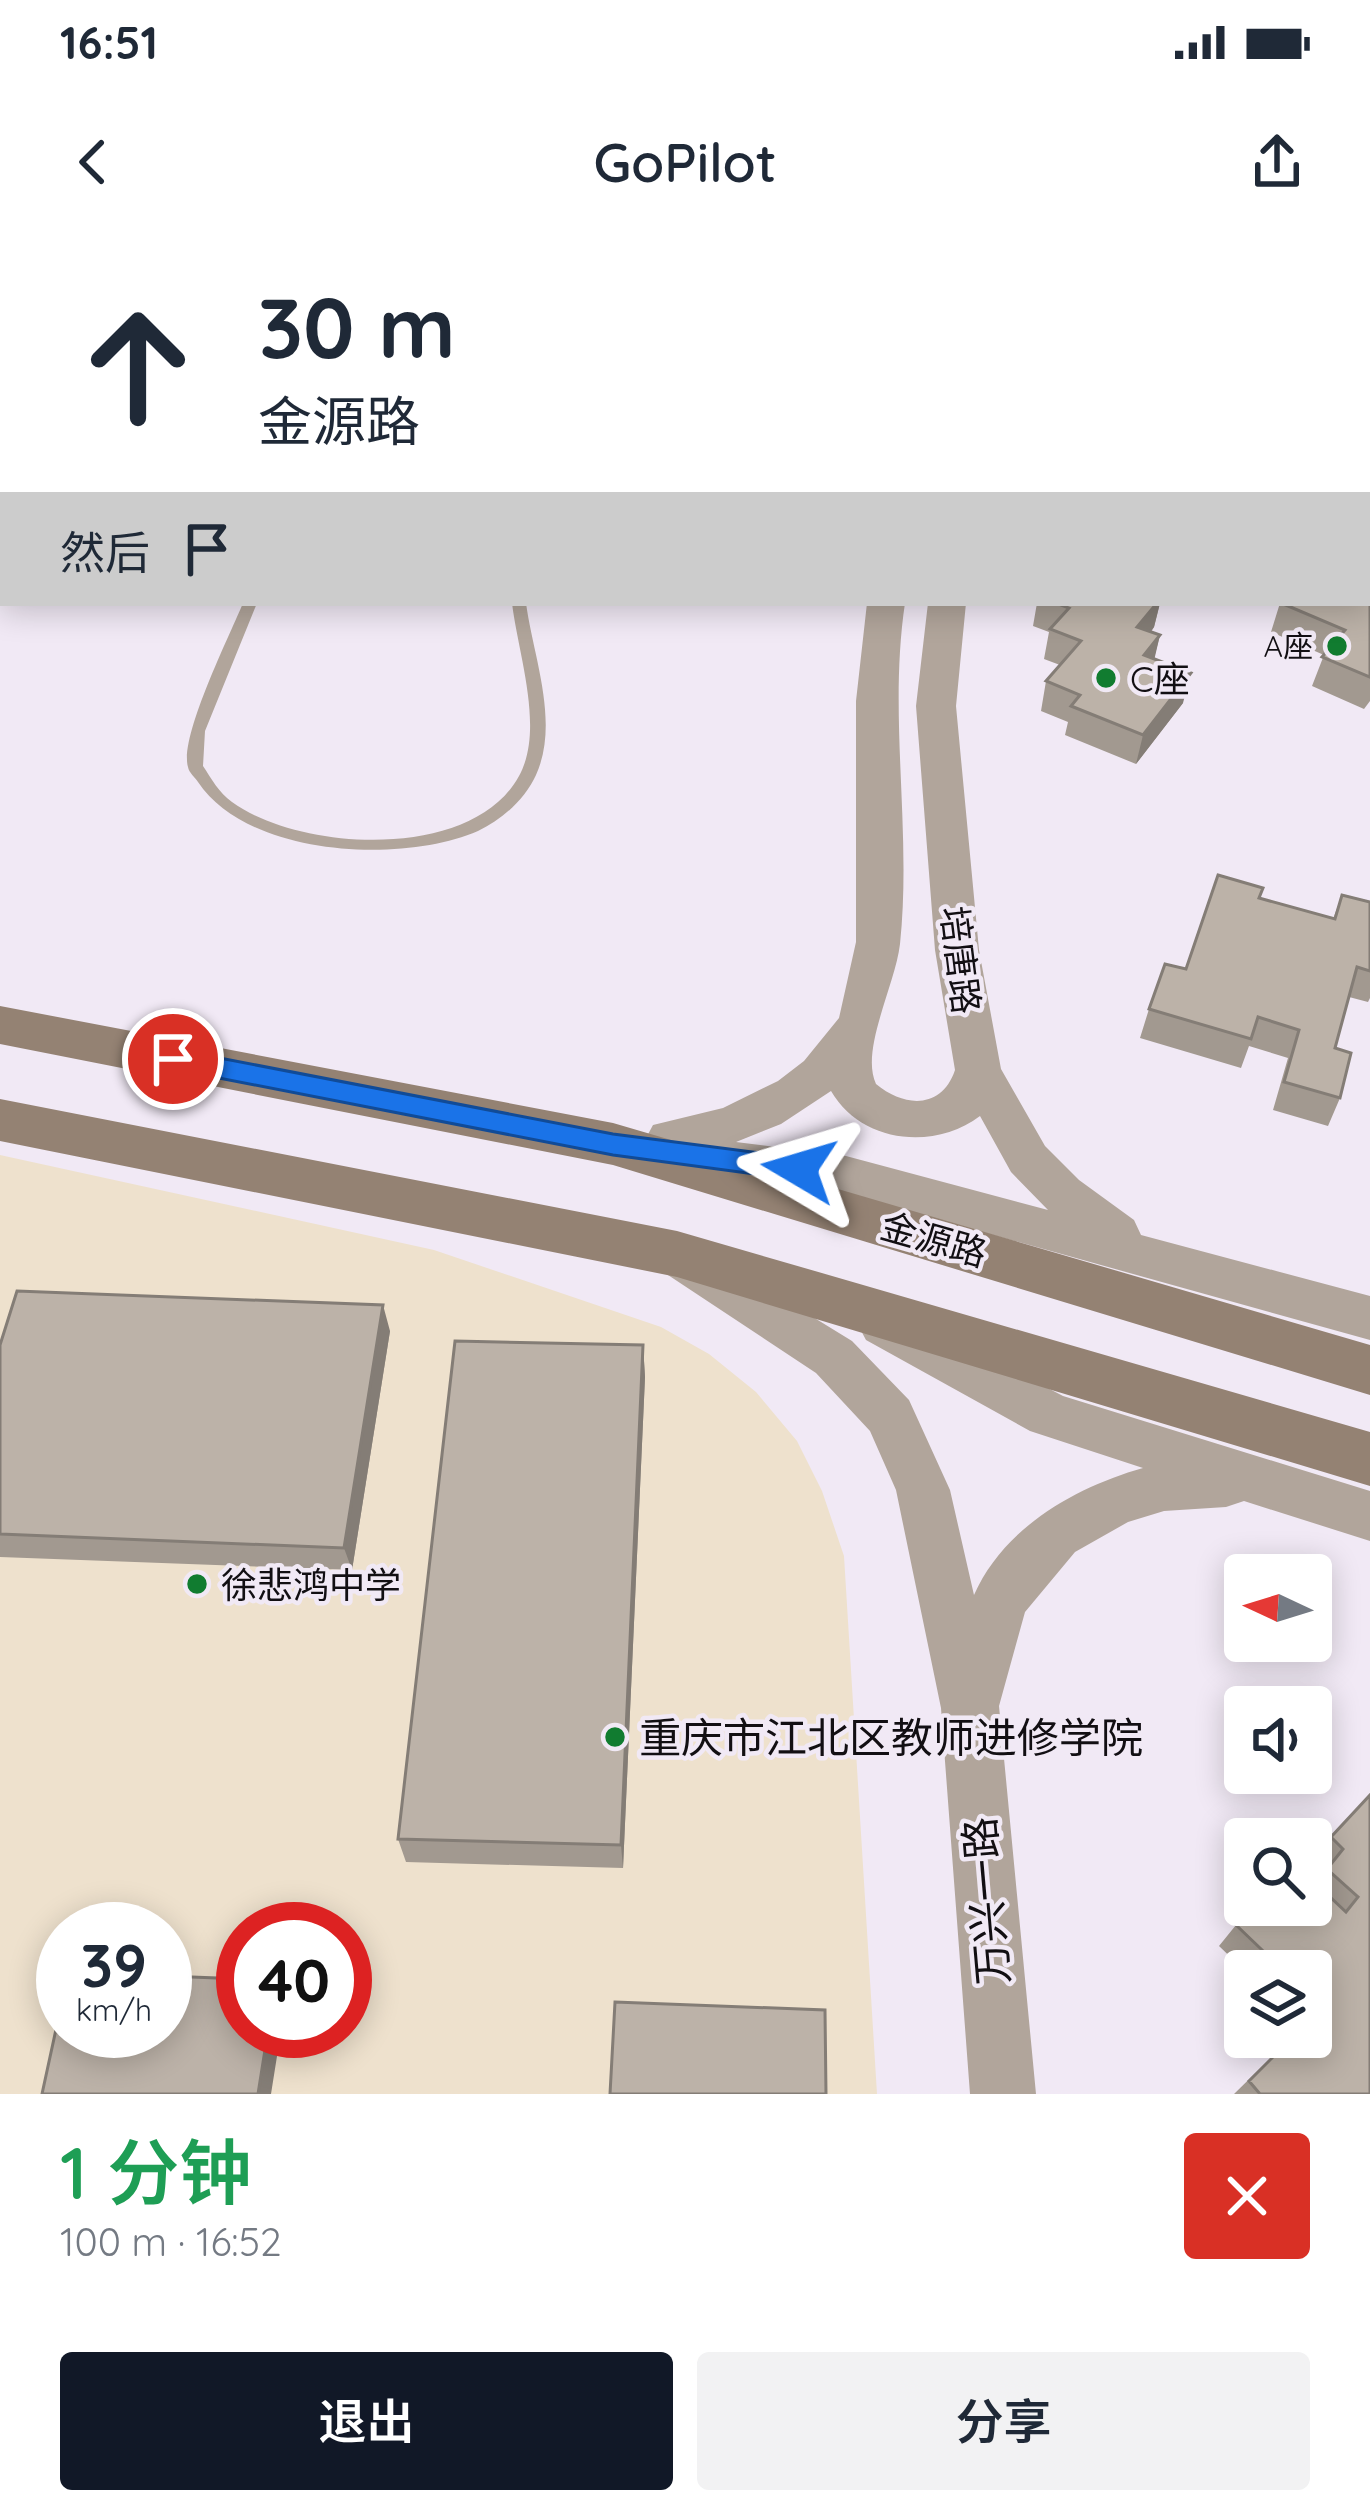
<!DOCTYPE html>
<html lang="zh">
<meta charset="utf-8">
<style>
body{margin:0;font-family:Quicksand,"Noto Sans SC",sans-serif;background:#f2f2f3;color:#1f2937;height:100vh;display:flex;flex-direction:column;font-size:45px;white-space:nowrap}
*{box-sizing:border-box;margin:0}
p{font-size:39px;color:#747a83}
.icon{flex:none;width:66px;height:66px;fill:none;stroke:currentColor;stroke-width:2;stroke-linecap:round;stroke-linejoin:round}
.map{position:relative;height:1854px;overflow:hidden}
.side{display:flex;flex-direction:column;background:#fff;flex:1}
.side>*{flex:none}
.hud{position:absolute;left:0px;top:0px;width:1371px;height:366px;box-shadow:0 6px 30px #0003;background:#fff;color:#1f2937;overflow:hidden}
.needle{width:78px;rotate:274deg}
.fabs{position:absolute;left:1224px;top:1314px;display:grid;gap:24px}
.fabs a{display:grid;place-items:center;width:108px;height:108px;border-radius:12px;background:#fff;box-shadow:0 6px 30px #0003;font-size:60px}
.speed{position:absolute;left:36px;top:1662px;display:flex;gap:24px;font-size:60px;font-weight:700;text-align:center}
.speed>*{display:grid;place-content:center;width:156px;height:156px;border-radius:50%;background:#fff;box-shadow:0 6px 30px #0003;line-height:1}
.speed small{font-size:30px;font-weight:400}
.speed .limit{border:18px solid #d22;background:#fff;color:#111}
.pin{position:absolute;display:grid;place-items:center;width:102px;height:102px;color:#fff;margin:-51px;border:6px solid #fff;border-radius:50%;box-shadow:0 3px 12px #0007}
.me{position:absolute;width:132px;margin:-66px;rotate:277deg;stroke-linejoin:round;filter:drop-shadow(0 0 9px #0008)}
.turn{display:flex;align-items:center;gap:42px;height:252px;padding:0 60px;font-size:54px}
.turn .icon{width:156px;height:156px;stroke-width:2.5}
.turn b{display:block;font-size:84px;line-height:102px}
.then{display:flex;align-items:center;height:114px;padding:0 60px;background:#0003;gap:24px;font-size:45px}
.round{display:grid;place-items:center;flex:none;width:126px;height:126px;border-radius:12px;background:#f2f2f3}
.summary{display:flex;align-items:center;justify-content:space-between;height:204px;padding:0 60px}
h1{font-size:72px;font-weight:600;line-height:90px;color:#1e9e55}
.primary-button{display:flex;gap:24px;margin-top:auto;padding:24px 60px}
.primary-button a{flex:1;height:138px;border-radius:12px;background:#111827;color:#fff;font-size:48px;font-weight:600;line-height:138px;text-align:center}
.primary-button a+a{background:#f2f2f3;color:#1f2937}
.status{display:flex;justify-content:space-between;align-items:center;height:84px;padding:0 60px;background:#fff;direction:ltr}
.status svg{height:33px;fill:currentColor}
header{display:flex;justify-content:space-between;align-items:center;height:156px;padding:0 60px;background:#fff;font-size:54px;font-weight:600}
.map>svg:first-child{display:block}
</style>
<div class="status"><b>16:51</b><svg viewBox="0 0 49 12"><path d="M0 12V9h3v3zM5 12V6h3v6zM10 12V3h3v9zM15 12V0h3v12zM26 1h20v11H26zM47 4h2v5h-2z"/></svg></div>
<header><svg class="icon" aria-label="back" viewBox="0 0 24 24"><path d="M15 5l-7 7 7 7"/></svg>GoPilot<svg class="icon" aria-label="share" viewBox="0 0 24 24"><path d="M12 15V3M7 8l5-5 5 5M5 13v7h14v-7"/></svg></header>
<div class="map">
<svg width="1370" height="1854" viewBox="0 0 1370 1854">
<rect width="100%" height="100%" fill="#f1e9f5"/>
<!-- education -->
<path fill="#eee1cd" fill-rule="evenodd" d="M0,915L434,1010L661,1087L709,1114L756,1152L797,1201L822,1251L844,1316L877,1854H0ZM63,1689H165V1791H63ZM243,1689H345V1791H243Z"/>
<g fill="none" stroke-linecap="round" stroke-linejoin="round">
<!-- service -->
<path fill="#b1a59b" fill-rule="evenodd" d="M3,315V323L0,324V316Z
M243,363H257L205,491L203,526C211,538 219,553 232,562C301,612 473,621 519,536C545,489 518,414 512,363H526C533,416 560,482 536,535C525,559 502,580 478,591C402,624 248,617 198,542C195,537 189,533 188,527C179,497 230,395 243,363Z"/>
<!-- tertiary -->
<path fill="#b1a59b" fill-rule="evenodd" d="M1368,99H1370V119H1368Z
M867,363H905C888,477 912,590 900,704C895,746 860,810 876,844C905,868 942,869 955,830L935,710L916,466L928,363H966L956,466L979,710L1001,829L1045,906L1079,940L1134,980L1141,995L1370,1056V1100L846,954L683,933C664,927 655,915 646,898L653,885L723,868L778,841L804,821L839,778L856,702V461ZM831,851C861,903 934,911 980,876L1011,932L1048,970L846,916L736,902L781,884Z
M686,999L852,1101L909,1160L950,1250L974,1355C1004,1287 1076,1247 1143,1228L1030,1191L866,1100L858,1085L866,1070L884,1063L1063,1156L1370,1251V1301L1244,1261L1226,1267L1164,1271L1128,1282L1075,1312L1025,1372L999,1466L1036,1854H970L941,1468L896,1250L870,1191L816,1133L668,1035L661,1020L668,1005Z"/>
<!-- secondary -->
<path fill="#948273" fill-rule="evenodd" d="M0,766L613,883L1370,1105V1155L613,925L0,804Z
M0,859L677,991L1370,1192V1246L677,1037L0,901Z"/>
</g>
<!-- wall -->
<path fill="#a29990" d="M591,0H776V3H639Z
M1370,311V461L1364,469L1312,446L1324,415L1271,392L1280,363H1368Z
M1037,363H1160L1154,387L1151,392L1160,395L1154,418L1183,463L1136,524L1065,495L1068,482L1041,471L1046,441L1060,425L1044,419L1049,392L1033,386Z
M1342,655L1370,662V758L1368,762L1349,757L1335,808L1340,858L1328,886L1273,870L1288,818L1249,806L1241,828L1140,798L1149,769L1186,729L1259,658L1333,679Z
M390,1091L352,1330L0,1317V1105Z
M643,1105L645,1137L623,1628L406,1622L398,1599Z
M1370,1555V1854H1234L1292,1797L1307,1808L1308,1807V1797H1311V1731H1245L1219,1706L1236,1685L1315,1642L1323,1632L1312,1620Z"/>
<!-- shaded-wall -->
<path fill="#847d76" d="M1370,210V243L1368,244V211Z
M1157,363H1160L1154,387L1131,417L1137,387Z
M1160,395L1153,425L1144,415Z
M1191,433L1183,463L1136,524L1143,495Z
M383,1065L390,1091L352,1330L344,1308Z
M643,1105L645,1137L623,1628L621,1605Z
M268,1791H281L271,1854H258Z"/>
<!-- building -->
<path fill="#bcb2a8" stroke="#847d76" stroke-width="3" d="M445,0H523V3H445Z
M648,0H720V2Z
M1217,0H1251L1254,3H1195Z
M1370,141V210L1368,211V142Z
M1368,310L1370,311V437L1322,417L1345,390L1281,363H1368Z
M1056,363H1157L1137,387L1160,395L1144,415L1191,433L1143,495L1071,466L1080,455L1046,441L1081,401L1050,389L1069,368Z
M1218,635L1263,648L1259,658L1335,679L1342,655L1370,662V731L1357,727L1335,808L1351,813L1340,858L1284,842L1299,790L1258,777L1251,799L1149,769L1165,724L1186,729Z
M17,1051L383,1065L344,1308L0,1294V1105Z
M455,1101L643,1105L621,1605L398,1599Z
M1370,1555V1854H1260L1249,1841L1293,1797H1296L1308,1810L1329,1789L1325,1750L1311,1735V1731H1307L1300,1725L1295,1731H1284L1236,1685L1254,1665H1311V1639L1346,1672L1358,1657L1327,1629L1343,1609L1331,1597Z
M165,1736L243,1739V1791H268L258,1854H42L63,1757V1791H165Z
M615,1762L825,1770L826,1854H610Z"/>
<!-- route -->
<path fill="#1a73e8" stroke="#114b97" stroke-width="3" d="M173,809L613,894L799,918L813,929L799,940L613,915L173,829L160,819Z"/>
<!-- markers -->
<g fill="#117c30" stroke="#f1e9f5" stroke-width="4.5">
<circle cx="1337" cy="406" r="12"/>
<circle cx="1106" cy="438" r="12"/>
<circle cx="197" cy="1344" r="12"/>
<circle cx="615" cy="1497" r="12"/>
</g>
<g text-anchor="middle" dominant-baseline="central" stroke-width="9" stroke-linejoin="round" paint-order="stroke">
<!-- far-poi labels -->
<g font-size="30" fill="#120f13" stroke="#f1e9f5" text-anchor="end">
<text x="1313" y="406">A座</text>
</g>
<!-- poi labels -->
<g font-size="36" fill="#120f13" stroke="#f1e9f5" text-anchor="start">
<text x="1130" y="438">C座</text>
<text x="221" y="1344">徐悲鸿中学</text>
</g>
<!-- street labels -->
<g font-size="36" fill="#120f13" stroke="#f1e9f5">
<text transform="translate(961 720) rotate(83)">培唐路</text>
<text transform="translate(934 999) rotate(16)">金源路</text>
</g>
<!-- near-poi labels -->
<g font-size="42" fill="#120f13" stroke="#f1e9f5" text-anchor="start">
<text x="639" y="1497">重庆市江北区教师进修学院</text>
</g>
<!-- near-street labels -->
<g font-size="42" fill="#120f13" stroke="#f1e9f5">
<text transform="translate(986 1661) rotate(-95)">万兴一路</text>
</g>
</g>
</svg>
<div class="fabs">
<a><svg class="needle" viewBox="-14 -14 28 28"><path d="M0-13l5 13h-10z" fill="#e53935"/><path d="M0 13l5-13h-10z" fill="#747a83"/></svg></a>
<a><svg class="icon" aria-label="sound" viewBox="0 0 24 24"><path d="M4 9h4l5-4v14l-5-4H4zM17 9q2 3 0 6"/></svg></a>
<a><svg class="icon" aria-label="search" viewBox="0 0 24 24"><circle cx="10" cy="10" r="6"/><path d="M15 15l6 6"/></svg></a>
<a><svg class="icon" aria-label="layers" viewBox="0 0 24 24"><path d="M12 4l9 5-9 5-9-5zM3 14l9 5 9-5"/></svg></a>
</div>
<div class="speed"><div>39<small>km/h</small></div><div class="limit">40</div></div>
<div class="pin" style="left:173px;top:819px;background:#d93025"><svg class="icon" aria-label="arrive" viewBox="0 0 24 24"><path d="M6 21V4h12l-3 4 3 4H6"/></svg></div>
<svg class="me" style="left:799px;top:929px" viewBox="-20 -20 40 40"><path d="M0-17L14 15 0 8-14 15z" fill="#1a73e8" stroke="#fff" stroke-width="4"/></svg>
<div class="hud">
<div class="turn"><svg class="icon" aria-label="ahead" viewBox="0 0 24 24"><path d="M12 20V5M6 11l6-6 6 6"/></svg><div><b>30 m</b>金源路</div></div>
<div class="then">然后<svg class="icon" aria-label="arrive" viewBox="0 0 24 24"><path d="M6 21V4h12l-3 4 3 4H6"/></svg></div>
</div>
</div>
<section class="side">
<div class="summary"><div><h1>1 分钟</h1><p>100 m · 16:52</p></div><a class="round" style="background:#d93025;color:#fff"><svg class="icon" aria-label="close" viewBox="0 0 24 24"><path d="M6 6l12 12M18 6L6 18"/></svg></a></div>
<div class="primary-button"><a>退出</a><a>分享</a></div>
</section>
